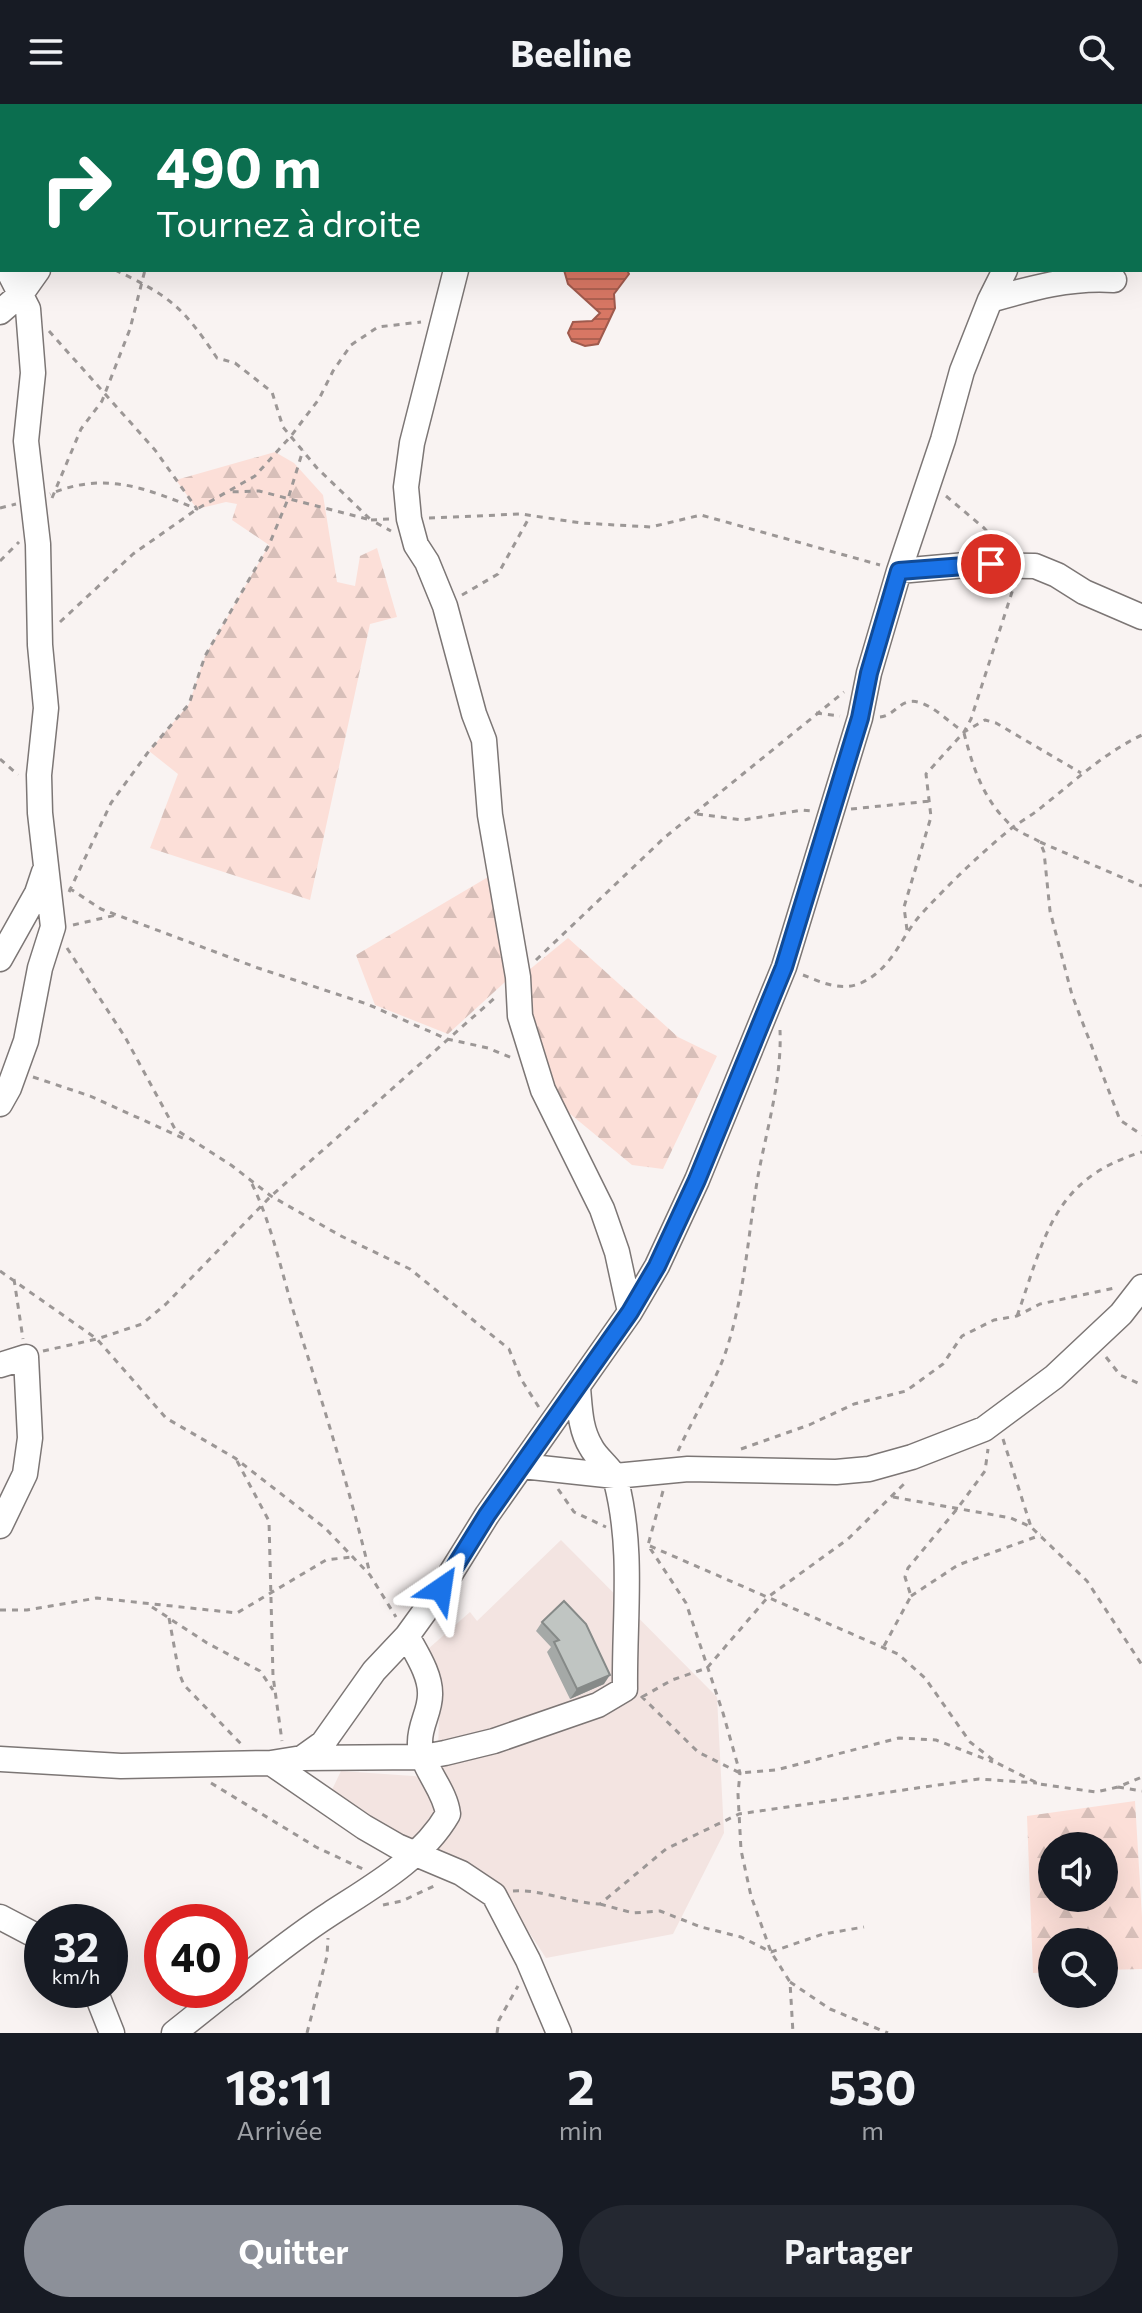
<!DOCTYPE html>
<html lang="fr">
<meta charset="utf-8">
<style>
body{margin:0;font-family:Commissioner,sans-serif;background:#242831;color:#f1f3f6;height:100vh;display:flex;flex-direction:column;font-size:30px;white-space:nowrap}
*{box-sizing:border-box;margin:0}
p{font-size:26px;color:#9ea1a6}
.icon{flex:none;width:44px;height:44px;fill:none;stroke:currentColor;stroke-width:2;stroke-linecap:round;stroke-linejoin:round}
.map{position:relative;height:1929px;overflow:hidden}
.sheet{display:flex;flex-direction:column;background:#171b24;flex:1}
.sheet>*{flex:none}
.hud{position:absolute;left:0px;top:0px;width:1142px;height:168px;box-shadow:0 8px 32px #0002;background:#0b6e4f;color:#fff;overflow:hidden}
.tools{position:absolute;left:1038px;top:1728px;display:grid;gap:16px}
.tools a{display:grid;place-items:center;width:80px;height:80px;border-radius:50%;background:#171b24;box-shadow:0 8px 32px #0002;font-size:40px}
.speed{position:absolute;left:24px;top:1800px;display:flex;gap:16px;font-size:40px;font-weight:700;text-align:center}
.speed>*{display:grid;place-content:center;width:104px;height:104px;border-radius:50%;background:#171b24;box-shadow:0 8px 32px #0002;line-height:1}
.speed small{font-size:20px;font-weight:400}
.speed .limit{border:12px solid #d22;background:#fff;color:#111}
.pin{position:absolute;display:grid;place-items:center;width:68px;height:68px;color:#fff;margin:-34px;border:4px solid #fff;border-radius:50%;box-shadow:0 2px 8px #0007}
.me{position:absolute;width:88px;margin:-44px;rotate:32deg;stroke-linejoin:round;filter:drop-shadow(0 0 6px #0008)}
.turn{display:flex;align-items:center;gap:28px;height:168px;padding:0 24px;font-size:36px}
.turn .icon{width:104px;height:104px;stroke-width:2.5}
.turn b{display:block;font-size:56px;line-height:68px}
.eta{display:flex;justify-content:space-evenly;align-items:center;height:136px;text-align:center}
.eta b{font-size:48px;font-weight:700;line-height:56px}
.primary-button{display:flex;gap:16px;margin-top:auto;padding:16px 24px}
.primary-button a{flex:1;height:92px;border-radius:48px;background:#8c9099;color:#fff;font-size:32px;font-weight:700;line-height:92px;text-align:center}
.primary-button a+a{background:#242831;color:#f1f3f6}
header{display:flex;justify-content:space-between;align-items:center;height:104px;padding:0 24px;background:#171b24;font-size:36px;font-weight:700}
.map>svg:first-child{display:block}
</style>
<header><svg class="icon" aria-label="menu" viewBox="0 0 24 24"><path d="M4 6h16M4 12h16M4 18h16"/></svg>Beeline<svg class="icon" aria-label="search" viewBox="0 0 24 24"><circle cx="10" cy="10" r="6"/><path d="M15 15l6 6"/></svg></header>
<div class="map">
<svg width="1142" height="1929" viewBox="0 0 1142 1929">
<defs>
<pattern id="forest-firs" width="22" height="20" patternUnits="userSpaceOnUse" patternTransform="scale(2)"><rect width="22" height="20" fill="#fcdfd8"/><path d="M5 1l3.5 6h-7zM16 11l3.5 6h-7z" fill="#d7bfb9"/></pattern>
<pattern id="water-rules" width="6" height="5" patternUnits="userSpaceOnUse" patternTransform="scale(2)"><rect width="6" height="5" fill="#d87764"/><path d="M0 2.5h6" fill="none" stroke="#ae6151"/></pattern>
</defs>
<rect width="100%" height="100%" fill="#f9f3f2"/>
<!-- built -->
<path fill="#f3e4e1" d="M561,1436L717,1593L724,1729L673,1830L546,1854L503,1789L328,1694L341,1667L442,1674L438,1660L439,1605L419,1553L470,1508L477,1517Z"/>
<!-- forest -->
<path fill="url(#forest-firs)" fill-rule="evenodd" d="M275,348L294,359L323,391L337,478L355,482L360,452L377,444L397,513L370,520L310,796L150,744L178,670L149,647L189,600L205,552L269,441L232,416L237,400L226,398L197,405L176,376Z
M505,763L516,868L448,930L375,901L356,851Z
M568,834L678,933L717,952L663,1065L632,1061L563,1004L531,921L529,866Z
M1135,1697L1142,1813V1865L1104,1866V1838H1052V1868L1033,1869L1027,1712ZM1052,1742H1104V1794H1052Z"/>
<!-- water -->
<path fill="url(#water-rules)" stroke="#9f5a4d" stroke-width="2" d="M564,166H627L629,170L614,190L615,204L598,240L585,242L572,237L568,229L573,218L592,217L600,209L568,180Z"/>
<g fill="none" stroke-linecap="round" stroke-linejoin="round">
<defs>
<path id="minor" d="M571,0V2
M222,2L223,0
M1038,2V0
M1140,5L1142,3
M456,166L412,339L406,383L409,415L416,441L427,458L445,502L474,610L484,636L490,711L518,873L520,912L543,986L602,1105L617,1148L630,1208
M990,196C1032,184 1070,173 1114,176
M0,208L21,190L38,166
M899,467L966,461L1035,462L1057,471L1084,488L1142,513
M0,855L37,789L44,768
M0,1000L9,984L26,937L40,864L53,823L40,709L39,671L46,604L40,541L38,440L26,337L33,269L28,205L8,166
M0,1261L26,1253L30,1334L25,1370L0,1422
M522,1362L615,1372L688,1365L836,1368L869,1365L912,1353L984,1325L1054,1273L1121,1210L1142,1183
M302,1654L423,1653L445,1649L494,1637L598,1601L625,1585C624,1515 634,1446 616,1377C613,1365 597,1355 591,1343C580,1325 580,1305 578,1284
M0,1655L121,1662L271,1659L302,1654L323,1639L374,1567L407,1532L441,1485L487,1411L630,1208L657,1162L697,1076L784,863L860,614L869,569L899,467L943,336L962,267L990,196L1005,166
M271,1659L364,1723L397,1742L461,1769L494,1791L528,1856L559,1929
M0,1813L42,1835
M230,1885C262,1859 296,1832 330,1810C373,1782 422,1755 448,1710C445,1685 423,1666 420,1640C419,1622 430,1608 430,1591C431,1571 416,1549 407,1532
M95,1886L112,1929
M174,1929L228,1886"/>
</defs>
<!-- minor casing -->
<use href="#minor" stroke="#7c7675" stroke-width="27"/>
<!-- path -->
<path stroke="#9c9796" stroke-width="3" stroke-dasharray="6 6" stroke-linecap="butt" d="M305,0L307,2
M404,0L405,2
M597,2L599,0
M0,100L2,102
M115,166C170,192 183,203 217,254L235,259L272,288L283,323L317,364L371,416L259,387L228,388
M49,227L155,346L197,405C145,384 105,367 50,390
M946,392L984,424L999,441
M52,394L81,325L102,297L130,225L145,166
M0,404L16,400
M429,414L521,410L581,419L651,423L701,411L880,461
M389,415L371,416L391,427
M0,457L19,438
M462,491L498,470L530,412
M60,518L133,450L197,405L255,372L291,332L319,295L333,267L351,241L378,223L421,218
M816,609L840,612
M880,613C892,612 897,601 908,598C926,593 949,619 964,628L985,616L996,619L1081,669
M964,629C973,664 984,698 1013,723C1020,729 1032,733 1040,738L1044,748L1050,807L1072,891L1120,1016L1142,1031
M0,655L18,671
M851,705L931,697
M697,710L743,716L802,706L812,707
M1040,738L1142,782
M69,784L101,805L258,864L367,900L447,935L488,944L512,954
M69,788L111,699L149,647L189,600L205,552L269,441L288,395L303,346
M73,821L116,811
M907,826L904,803L931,713L926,670L964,628L971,615L1014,482
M67,844L125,933L175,1025L231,1061L271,1092L341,1132L410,1165L509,1245L521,1275L540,1305
M536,856L664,734L844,588
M803,871C821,878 841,888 861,879C895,863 900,832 924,807C951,778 982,748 1013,723C1023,716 1034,710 1043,702C1076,676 1104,649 1142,631
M33,973L90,992L185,1035
M252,1080C274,1125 283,1177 299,1225C325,1306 350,1387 370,1470
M0,1167L97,1235L166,1314L235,1354L325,1424L370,1471L396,1513
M14,1175L23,1235
M1017,1212C1045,1134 1052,1075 1142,1048
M43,1247L97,1235L142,1220L166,1200L271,1092L498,891
M1106,1253L1120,1271L1142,1281
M1003,1335L1031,1423
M741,1345L809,1321L854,1300L906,1287L943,1260L962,1232L994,1216L1017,1212L1040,1200L1115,1184
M678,1347C692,1316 716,1277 726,1247C745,1190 748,1130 758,1072C767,1024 782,975 780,926
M237,1357L269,1417L273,1572L282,1637
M558,1385L574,1408L606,1423
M663,1387L648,1441L686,1499L723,1609L740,1669L738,1690L741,1746L751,1792L771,1848L790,1878L793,1929
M893,1393L1011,1414L1031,1423L1087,1477L1142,1561
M650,1442L898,1550L925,1574L970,1638L997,1659L1039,1680L1096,1688L1118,1683L1142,1673
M911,1492L958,1461L1041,1431
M152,1503L207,1539L260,1567L273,1586
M0,1506H27L97,1494L237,1509L326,1456L351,1453
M169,1514L179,1569L184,1581L242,1641
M884,1542L911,1492L905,1473L908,1464L957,1405L985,1367L988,1345
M641,1592L698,1648L740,1669L776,1666L899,1634L936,1636L993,1658
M642,1593L672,1576L707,1564L768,1493L848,1435L908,1376
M211,1679L316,1743L365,1766
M1118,1683L1142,1687
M513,1787C542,1785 570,1799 600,1800L666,1745L739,1710L979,1675L1037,1679
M600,1800L633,1809L660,1807L701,1823L741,1833L771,1848L823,1830L864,1823
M383,1801L402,1797L436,1781
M790,1878L830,1905L888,1929
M307,1929L327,1852L328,1834
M497,1929L499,1916L518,1882"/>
<!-- minor -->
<use href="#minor" stroke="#fff" stroke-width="24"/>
</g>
<!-- wall -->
<path fill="#a5a9a7" d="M542,1518L604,1580L570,1595L547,1548L551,1543L536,1527Z"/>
<!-- shaded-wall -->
<path fill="#868a88" d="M610,1571L604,1580L570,1595L577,1585Z"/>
<!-- building -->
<path fill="#c0c5c2" stroke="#868a88" stroke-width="2" d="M564,1497L586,1520L610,1571L577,1585L554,1538L559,1536L542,1518Z"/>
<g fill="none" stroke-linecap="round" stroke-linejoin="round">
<defs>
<path id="route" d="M441,1485L487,1411L630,1208L657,1162L697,1076L784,863L860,614L869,569L899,467L991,460"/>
</defs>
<!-- route casing -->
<use href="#route" stroke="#114b97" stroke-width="20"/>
<!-- route -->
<use href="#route" stroke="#1a73e8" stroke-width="14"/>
</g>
</svg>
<div class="tools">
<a><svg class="icon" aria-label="sound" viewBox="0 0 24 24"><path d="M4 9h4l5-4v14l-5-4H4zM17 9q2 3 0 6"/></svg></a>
<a><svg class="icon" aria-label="search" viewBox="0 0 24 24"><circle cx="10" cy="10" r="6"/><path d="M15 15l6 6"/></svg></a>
</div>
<div class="speed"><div>32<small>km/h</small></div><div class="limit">40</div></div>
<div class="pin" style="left:991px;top:460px;background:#d93025"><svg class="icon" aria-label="arrive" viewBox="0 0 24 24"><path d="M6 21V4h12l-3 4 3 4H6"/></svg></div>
<svg class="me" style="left:441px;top:1485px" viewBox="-20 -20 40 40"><path d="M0-17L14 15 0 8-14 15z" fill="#1a73e8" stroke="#fff" stroke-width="4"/></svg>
<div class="hud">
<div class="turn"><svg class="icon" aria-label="right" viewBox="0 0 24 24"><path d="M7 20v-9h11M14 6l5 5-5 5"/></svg><div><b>490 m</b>Tournez à droite</div></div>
</div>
</div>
<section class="sheet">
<div class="eta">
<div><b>18:11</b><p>Arrivée</p></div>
<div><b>2</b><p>min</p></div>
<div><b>530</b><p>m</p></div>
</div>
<div class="primary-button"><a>Quitter</a><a>Partager</a></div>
</section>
